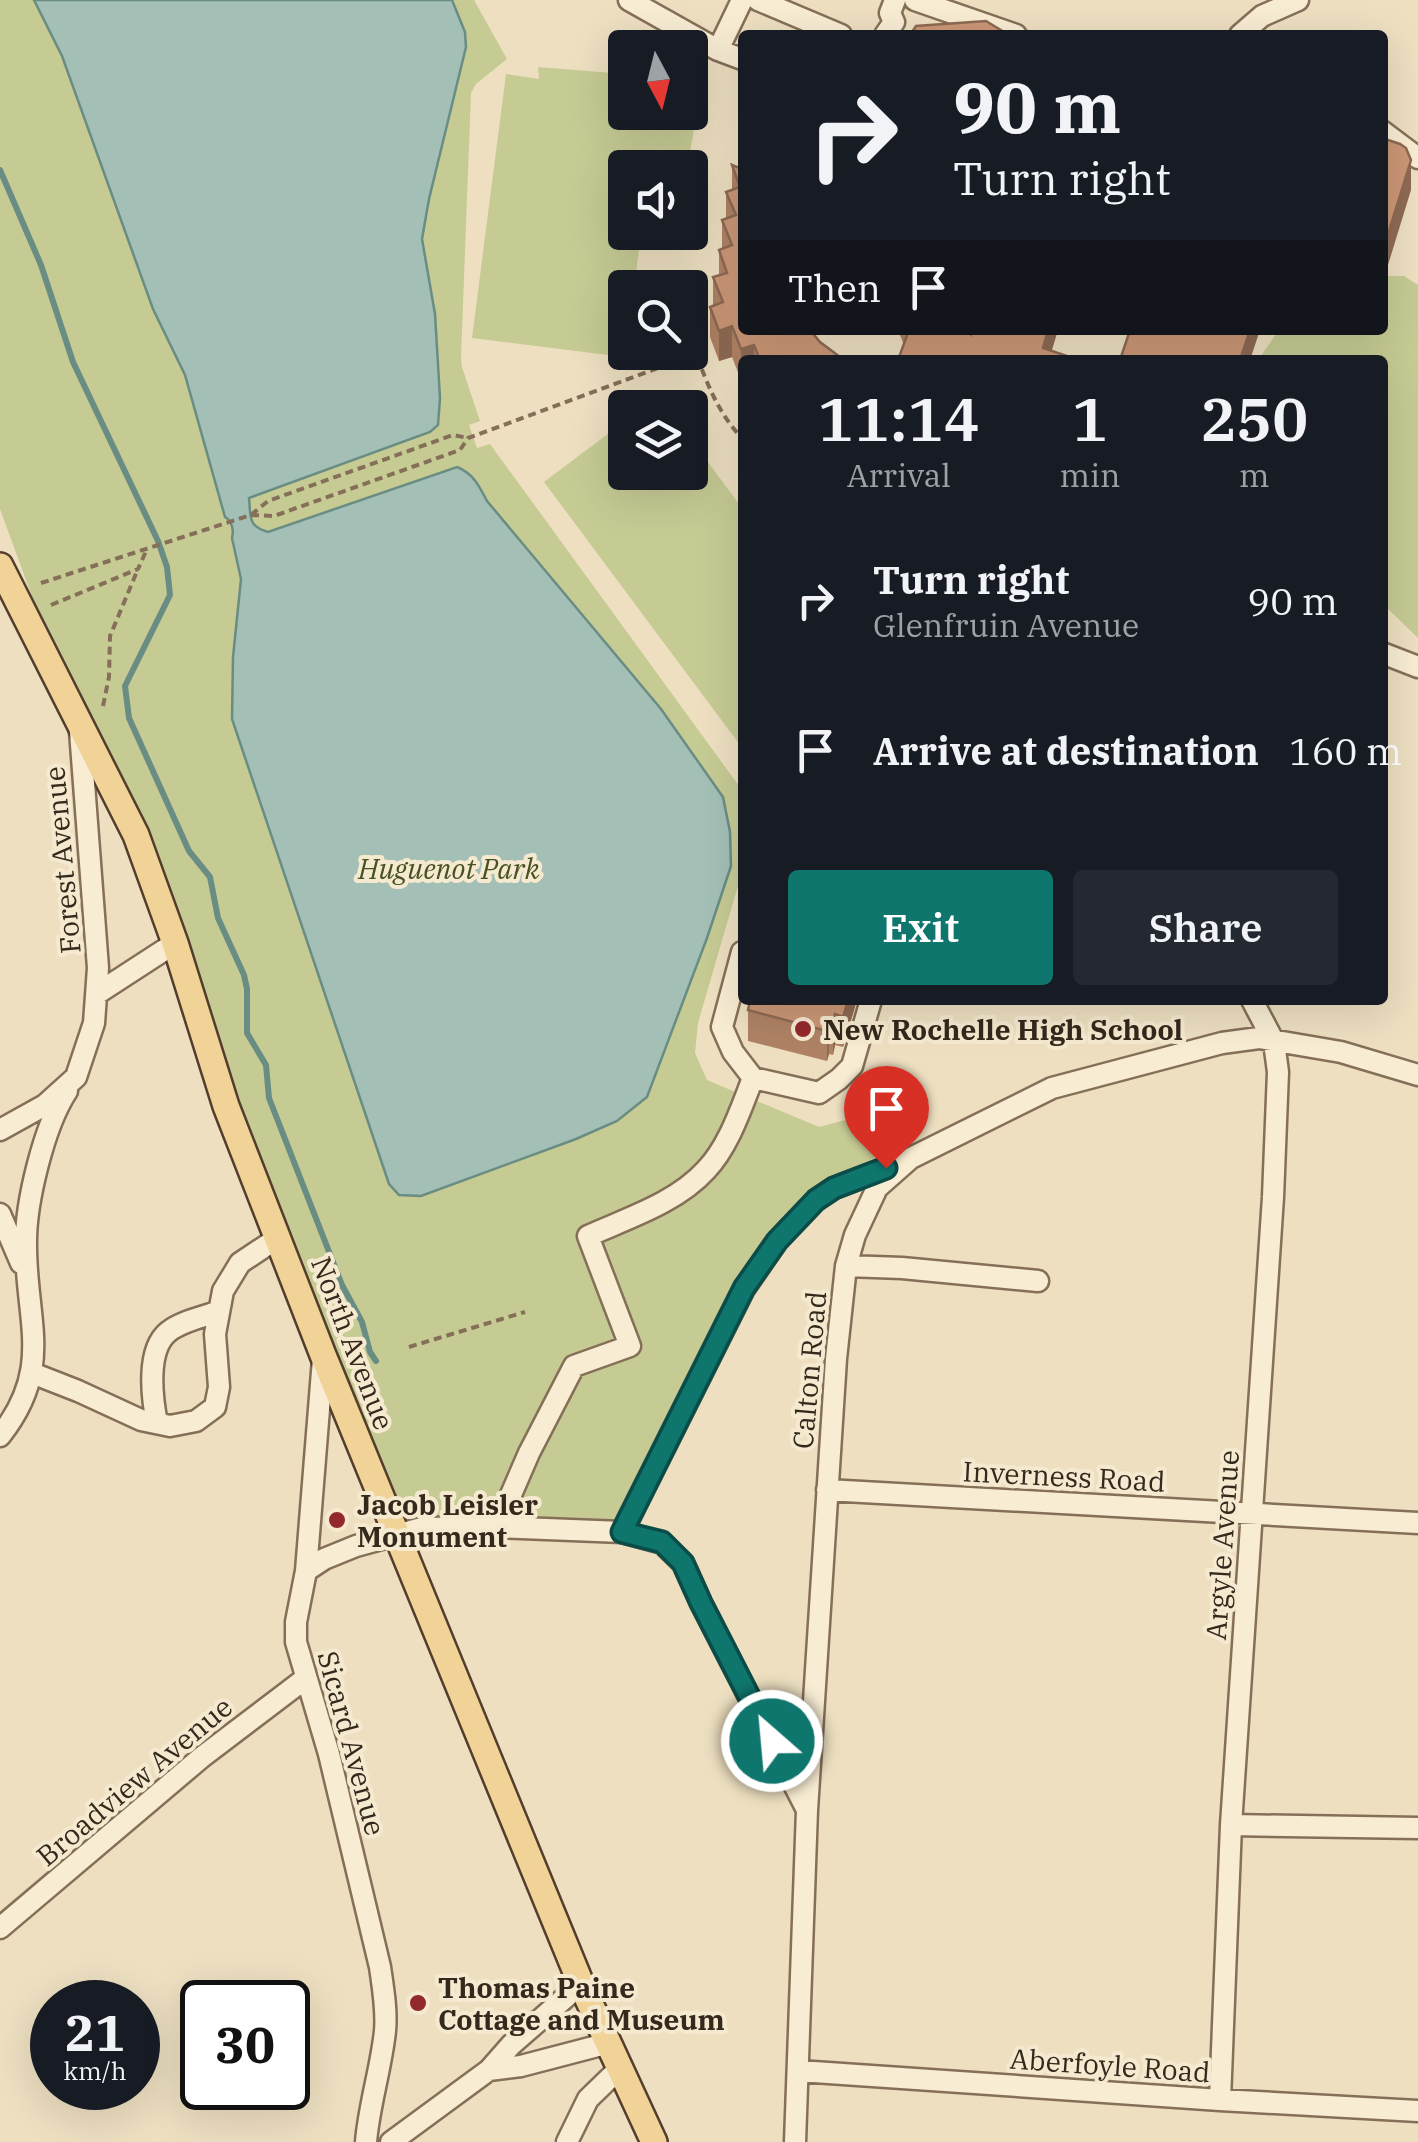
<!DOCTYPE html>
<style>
body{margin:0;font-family:"IBM Plex Serif",serif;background:#242831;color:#f1f3f6;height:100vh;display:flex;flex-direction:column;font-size:38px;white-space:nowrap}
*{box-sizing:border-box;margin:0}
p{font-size:32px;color:#9ea1a6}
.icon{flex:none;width:55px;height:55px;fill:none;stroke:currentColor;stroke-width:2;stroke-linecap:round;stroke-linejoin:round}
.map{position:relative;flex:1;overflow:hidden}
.side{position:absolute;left:738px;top:355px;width:650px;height:650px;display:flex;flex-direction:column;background:#171b24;border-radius:10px;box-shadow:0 10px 40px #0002}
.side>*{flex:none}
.top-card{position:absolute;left:738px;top:30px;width:650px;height:305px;border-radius:10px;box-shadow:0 10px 40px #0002;background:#171b24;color:#f1f3f6;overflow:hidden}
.needle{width:65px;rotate:173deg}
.buttons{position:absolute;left:608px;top:30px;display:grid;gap:20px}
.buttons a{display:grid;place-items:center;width:100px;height:100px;border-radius:10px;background:#171b24;box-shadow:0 10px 40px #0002;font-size:50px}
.speed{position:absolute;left:30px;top:1980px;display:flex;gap:20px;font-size:50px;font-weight:700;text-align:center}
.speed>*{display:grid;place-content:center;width:130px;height:130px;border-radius:50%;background:#171b24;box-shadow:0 10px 40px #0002;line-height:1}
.speed small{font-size:25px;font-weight:400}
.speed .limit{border:5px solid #111;border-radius:15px;background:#fff;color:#111}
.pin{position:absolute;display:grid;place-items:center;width:85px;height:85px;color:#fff;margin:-102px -42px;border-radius:50% 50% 50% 0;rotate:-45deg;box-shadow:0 0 10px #0007}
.pin .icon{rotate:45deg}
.me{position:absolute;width:110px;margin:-55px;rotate:333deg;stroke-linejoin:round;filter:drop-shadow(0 0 8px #0008)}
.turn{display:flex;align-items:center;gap:35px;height:210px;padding:0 50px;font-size:45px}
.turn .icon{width:130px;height:130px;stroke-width:2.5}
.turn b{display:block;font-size:70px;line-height:85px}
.then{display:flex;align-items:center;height:95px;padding:0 50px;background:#0003;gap:20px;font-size:38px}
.eta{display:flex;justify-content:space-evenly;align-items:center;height:170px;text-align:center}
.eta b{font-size:60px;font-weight:600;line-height:70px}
.button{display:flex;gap:20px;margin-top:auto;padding:20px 50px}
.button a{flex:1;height:115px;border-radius:10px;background:#0f766e;color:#fff;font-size:40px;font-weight:600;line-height:115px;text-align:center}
.button a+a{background:#242831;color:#f1f3f6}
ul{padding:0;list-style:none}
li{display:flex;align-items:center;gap:30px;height:150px;padding:0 50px}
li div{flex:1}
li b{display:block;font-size:38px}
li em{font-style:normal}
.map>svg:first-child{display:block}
</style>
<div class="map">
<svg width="1418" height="2142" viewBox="0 0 1418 2142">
<rect width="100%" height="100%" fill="#eddfc0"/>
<!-- green -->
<path fill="#c6cb94" d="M0,0H474L507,59L476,84L471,93L461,357L462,367L480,421L469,425L477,448L490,444L742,790V872L698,1023L695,1053L707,1080L819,1127L845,1120L866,1137L867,1147L883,1153L831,1182L753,1260L618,1524L402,1519L238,1096L34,602L0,509Z
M538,67L625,74V112H690V86L699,103L687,167L625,168V232L660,233L655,243L641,235L634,287L625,288L624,357L472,338L506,74L539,79Z
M1383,276H1404L1418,285V638L1383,604L1382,360H1258L1279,330H1382Z
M625,421V472H690V438L742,508V743L740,745L544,482Z"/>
<!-- water -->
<path fill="#a3bfb6" stroke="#6a8d83" stroke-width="2.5" d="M34,0H452L465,32L466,47L429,199L422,239L435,314L440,398L438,425L430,432L249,498C251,516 247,526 268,532L457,467C474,474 479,486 487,501L661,709L723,797L730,832L731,866L707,938L647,1097L617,1121L576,1139L421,1196L399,1195L389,1184L232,719L233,657L241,579L232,538C234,530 232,521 225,517L185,375L153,309L62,56Z"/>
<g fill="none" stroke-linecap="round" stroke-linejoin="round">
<!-- stream -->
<path stroke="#6a8d83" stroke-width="6" d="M0,170L41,265L73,362L158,541L167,567L170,595L125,686L129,718L189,851L210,877L218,918L244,975L247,989V1033L266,1065L269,1098L342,1285L362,1322L370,1352L376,1361"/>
<defs>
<path id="minor" d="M629,0L718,50L742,59
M758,0L841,35
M915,0L1016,35
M885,35L894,22L890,13L895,0
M1240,35L1262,16L1298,0
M718,50L742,0
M1382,131L1418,158
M1382,653L1418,667
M742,952L722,1027L733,1052L753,1078L819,1093L839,1079L852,1066L871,1000
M98,993L175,943
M0,1130L45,1105L76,1077L94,1023L98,968L80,731
M0,1214L21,1263
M846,1266L902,1268L1038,1281
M323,1359L306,1571L296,1622V1642L329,1754L380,1967C383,1988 387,2010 385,2031C381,2069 369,2105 366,2142
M32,1373L78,1391L141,1420L170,1426L196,1421L215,1407L219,1387L215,1334L223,1291L240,1263L279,1237
M157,1423C152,1398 146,1350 168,1332C181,1321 204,1317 219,1311
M0,1436C54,1368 26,1322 26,1246C25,1204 44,1126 67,1091
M827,1490L1418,1523
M497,1527L529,1453L574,1366L630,1346L588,1236C628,1218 676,1203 706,1170C729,1146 741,1108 753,1078
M622,1532L744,1289L777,1241L816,1200L834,1188L899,1163
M306,1571L324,1559L356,1546L422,1528L497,1527L622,1532L662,1543L683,1563L701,1603L806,1808
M1231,1825L1418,1828
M0,1928L202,1757L306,1678
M489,2070L521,2066L609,2043
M799,2071L1220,2100L1418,2111
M1220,2100L1231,1825L1273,1197L1278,1072L1274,1042L1252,1000
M391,2142L489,2070L511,2045L581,1984
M567,2142L588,2099L620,2068
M795,2142L807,1810L836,1359L846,1266L855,1235L877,1188L911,1158L1052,1088L1222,1043L1259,1038L1341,1052L1418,1075"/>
<path id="major" d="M0,566L136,835L175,943L226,1106L323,1355L581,1984L654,2142"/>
</defs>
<!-- minor casing -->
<use href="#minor" stroke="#866f58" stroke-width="25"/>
<!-- major casing -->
<use href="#major" stroke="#533e2d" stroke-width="30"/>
<!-- path -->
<path stroke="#866f58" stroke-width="4" stroke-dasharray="8 5" stroke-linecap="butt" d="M251,515L274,516L460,450L468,438L696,354C708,386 719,414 742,438
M41,583L251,515L268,501L453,435L468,438
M51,605L138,569L147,549
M103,706L109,677L110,636L138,569
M409,1347L525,1312"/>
<!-- minor -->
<use href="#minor" stroke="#f8ecd3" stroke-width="20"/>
<!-- major -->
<use href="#major" stroke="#f1d397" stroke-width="25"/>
</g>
<!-- wall -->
<path fill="#af8265" d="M732,165L742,169V330L820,342L844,360H742L741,380L732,357L719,361L710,337V307L713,305V277L719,275V250L722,248V220L726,219V192L732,190Z
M898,330H969L971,334L1051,351L1070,360H898L904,345Z
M748,1000H857L843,1047L835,1045L833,1055L829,1054L827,1061L748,1041Z"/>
<!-- shaded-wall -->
<path fill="#8e6a53" d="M1411,160V190L1388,265L1382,270V239Z
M732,326V357L719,361V331Z
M1048,330H1058L1049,360L1043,348Z
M1250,330H1260L1250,360H1240Z
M754,345V360H742V380H741V349Z
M848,1000H857L843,1047V1017Z
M835,1014V1045L833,1055V1024Z
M829,1023V1054L827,1061V1031Z"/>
<!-- building -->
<path fill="#cb9776" stroke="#8e6a53" stroke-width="2.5" d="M986,21L1009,35H910L916,26Z
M1382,138L1400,144L1406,148L1411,160L1388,234L1382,239Z
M732,165L742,169V330H810L820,342L844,360H760L754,345L741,349L732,326L719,331L710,307L723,302L713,277L727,273L719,250L732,245L722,220L736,215L726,192L740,187Z
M909,330H969L971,334L972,330H1048L1043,348L1070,357L1069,360H965L958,358L957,360H898Z
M1130,330H1250L1240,360H1120Z
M750,1000H848L843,1017L835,1014L833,1024L829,1023L827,1031L748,1010Z"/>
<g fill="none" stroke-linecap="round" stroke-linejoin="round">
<defs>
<path id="route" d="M772,1741L701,1603L683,1563L662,1542L622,1532L744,1288L777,1241L816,1200L834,1188L886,1168"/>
</defs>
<!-- route casing -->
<use href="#route" stroke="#0a4d48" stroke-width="25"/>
<!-- route -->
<use href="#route" stroke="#0f766e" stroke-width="18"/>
</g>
<!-- markers -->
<g fill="#94292c" stroke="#f5e9cf" stroke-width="4">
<circle cx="803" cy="1029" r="10"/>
<circle cx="337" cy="1520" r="10"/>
<circle cx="418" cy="2003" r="10"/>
</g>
<g text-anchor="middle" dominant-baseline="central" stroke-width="8" stroke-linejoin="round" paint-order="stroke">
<!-- street labels -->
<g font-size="28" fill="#35281c" stroke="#f5e9cf">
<text transform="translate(62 860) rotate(-95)">Forest Avenue</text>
<text transform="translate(353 1343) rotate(69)">North Avenue</text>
<text transform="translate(809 1370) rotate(-85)">Calton Road</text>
<text transform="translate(1064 1476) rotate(3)">Inverness Road</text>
<text transform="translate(1222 1545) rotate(-86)">Argyle Avenue</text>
<text transform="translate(352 1743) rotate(75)">Sicard Avenue</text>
<text transform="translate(134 1781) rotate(-40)">Broadview Avenue</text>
<text transform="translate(1110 2065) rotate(4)">Aberfoyle Road</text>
</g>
<!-- park labels -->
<g font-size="28" font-style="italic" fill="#475223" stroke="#f5e9cf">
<text x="449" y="868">Huguenot Park</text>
</g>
<!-- poi labels -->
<g font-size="28" font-weight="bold" fill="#35281c" stroke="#f5e9cf" text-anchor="start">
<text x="823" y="1029">New Rochelle High School</text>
<text x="357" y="1504">Jacob Leisler<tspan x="357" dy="32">Monument</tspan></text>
<text x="438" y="1987">Thomas Paine<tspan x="438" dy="32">Cottage and Museum</tspan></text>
</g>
</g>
</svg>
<div class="buttons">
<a><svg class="needle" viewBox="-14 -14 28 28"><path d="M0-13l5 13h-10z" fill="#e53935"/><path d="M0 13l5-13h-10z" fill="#9ea1a6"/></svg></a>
<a><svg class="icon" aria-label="sound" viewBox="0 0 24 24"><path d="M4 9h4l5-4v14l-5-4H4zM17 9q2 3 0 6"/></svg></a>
<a><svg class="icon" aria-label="search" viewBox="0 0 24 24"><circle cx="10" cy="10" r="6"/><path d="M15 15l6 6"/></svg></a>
<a><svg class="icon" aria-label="layers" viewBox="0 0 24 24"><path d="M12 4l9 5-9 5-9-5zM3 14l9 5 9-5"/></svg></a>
</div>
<div class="speed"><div>21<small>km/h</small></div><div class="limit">30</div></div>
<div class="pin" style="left:886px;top:1168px;background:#d93025"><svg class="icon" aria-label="arrive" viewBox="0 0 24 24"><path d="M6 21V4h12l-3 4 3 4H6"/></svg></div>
<svg class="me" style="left:772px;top:1741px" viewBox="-20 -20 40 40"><circle r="17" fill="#0f766e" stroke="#fff" stroke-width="3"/><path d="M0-11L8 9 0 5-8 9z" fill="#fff"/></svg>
<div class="top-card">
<div class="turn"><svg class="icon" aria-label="right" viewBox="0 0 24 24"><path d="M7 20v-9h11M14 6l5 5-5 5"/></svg><div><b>90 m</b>Turn right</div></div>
<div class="then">Then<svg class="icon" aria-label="arrive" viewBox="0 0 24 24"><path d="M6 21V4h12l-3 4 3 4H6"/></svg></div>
</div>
<section class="side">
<div class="eta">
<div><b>11:14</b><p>Arrival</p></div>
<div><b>1</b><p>min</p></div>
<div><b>250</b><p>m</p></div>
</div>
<ul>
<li><svg class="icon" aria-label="right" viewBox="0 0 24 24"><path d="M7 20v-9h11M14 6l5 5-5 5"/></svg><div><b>Turn right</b><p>Glenfruin Avenue</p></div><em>90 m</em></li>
<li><svg class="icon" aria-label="arrive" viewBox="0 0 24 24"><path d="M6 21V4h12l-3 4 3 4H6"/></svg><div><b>Arrive at destination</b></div><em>160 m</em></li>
</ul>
<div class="button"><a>Exit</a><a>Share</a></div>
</section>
</div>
